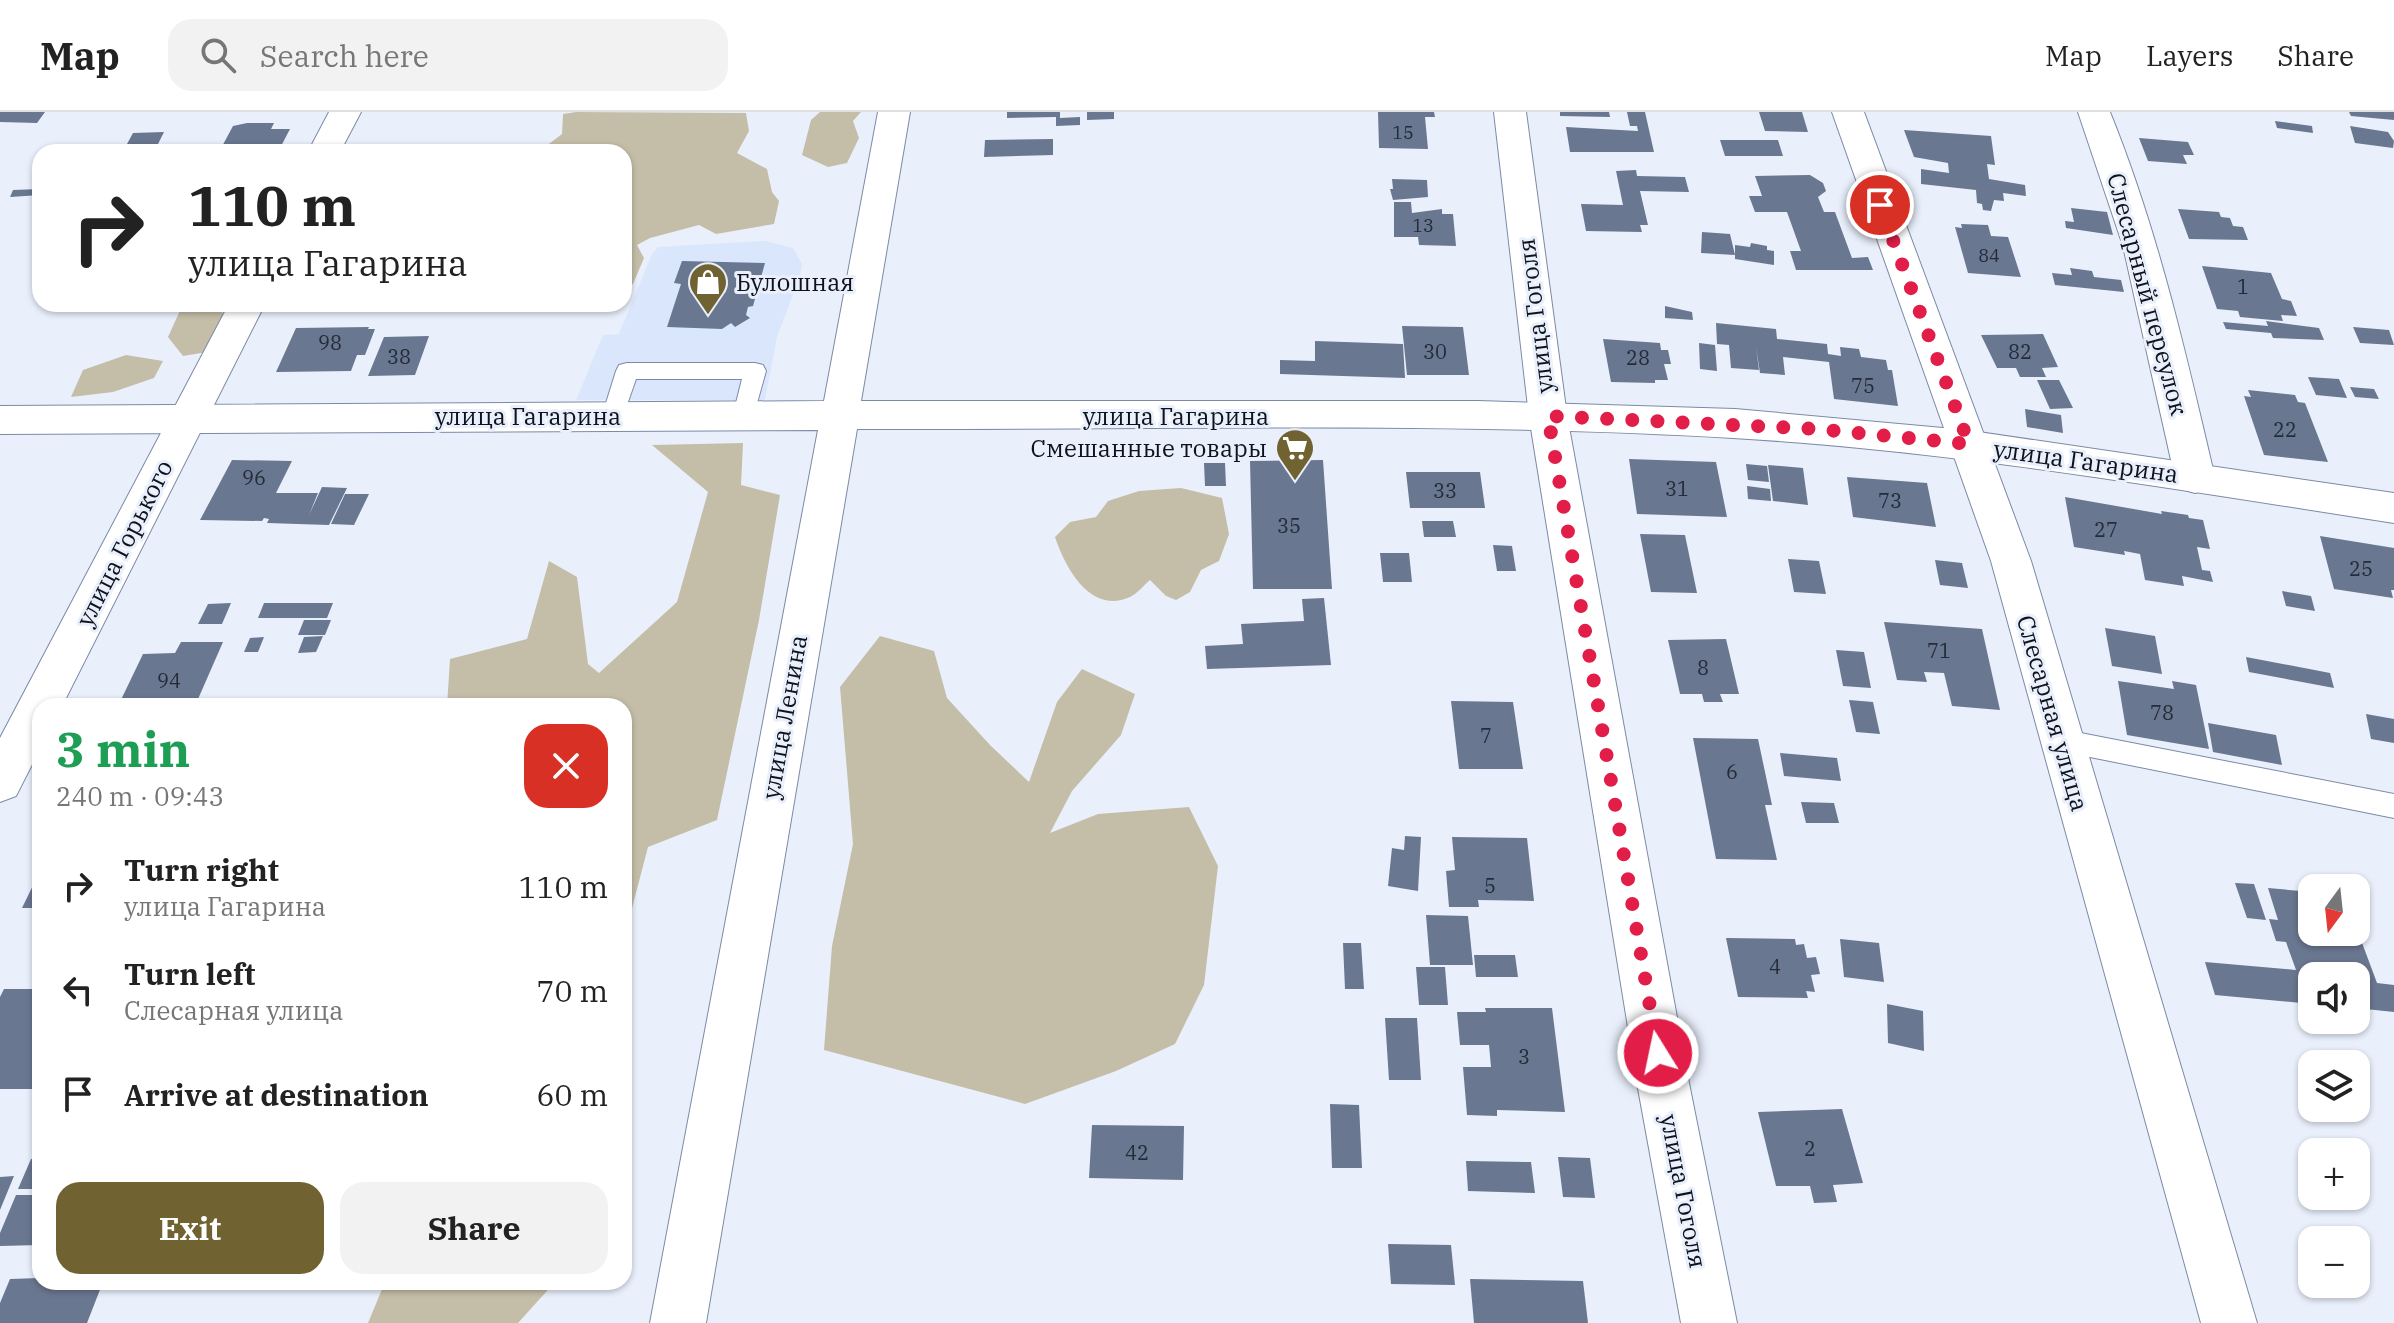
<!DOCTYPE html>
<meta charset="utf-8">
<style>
body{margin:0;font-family:"IBM Plex Serif",serif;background:#f2f2f2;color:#222;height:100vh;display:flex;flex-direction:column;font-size:30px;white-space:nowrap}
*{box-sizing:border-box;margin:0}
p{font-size:26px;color:#767676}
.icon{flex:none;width:44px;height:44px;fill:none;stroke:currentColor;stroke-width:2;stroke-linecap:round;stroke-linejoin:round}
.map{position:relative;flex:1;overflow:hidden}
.side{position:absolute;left:32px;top:586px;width:600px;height:592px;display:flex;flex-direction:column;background:#fff;border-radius:24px;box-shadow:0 2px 6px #0004}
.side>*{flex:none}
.top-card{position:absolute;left:32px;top:32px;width:600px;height:168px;border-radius:24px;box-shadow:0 2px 6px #0004;background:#fff;color:#222;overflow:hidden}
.needle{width:52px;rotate:195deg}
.buttons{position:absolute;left:2298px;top:762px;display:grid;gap:16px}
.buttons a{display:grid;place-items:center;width:72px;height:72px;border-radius:16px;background:#fff;box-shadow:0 2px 6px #0004;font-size:40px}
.pin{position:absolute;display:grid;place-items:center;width:68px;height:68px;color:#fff;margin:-34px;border:4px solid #fff;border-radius:50%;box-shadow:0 2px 8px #0007}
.me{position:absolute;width:88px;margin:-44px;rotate:350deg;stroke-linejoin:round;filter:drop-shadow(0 0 6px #0008)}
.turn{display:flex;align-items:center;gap:28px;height:168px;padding:0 24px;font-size:36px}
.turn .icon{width:104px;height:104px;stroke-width:2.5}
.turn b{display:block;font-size:56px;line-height:68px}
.round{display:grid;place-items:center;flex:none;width:84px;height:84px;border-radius:24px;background:#f2f2f2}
.overview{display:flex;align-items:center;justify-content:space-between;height:136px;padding:0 24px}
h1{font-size:48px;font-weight:700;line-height:60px;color:#1e9e55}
.primary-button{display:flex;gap:16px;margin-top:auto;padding:16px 24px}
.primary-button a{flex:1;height:92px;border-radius:24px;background:#716331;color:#fff;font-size:32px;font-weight:700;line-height:92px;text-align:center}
.primary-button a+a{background:#f2f2f2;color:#222}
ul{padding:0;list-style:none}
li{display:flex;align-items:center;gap:24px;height:104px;padding:0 24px}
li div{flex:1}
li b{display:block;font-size:30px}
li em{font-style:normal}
header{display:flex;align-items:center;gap:48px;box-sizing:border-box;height:112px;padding:0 40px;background:#fff;border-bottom:2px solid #e0e0e0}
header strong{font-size:38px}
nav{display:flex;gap:44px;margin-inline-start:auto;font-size:28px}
.search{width:560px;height:72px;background:#f2f2f2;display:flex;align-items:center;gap:20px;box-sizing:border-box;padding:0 28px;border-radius:24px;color:#767676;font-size:30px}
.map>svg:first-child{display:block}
</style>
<header>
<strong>Map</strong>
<div class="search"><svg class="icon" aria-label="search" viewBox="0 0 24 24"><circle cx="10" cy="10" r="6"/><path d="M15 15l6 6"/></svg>Search here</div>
<nav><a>Map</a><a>Layers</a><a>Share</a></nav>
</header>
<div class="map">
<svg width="2394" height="1211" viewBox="0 0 2394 1211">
<rect width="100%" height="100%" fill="#e9f0fc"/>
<!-- built -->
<path fill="#dae6fc" d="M766,129L793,136L802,152L800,164L777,225L765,288H576L603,223L619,222L652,142L658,135Z"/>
<!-- green -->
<path fill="#c4bea8" d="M576,0L746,1L749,19L737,41L767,57L772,80L779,89L774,112L716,122L699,113L650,126L637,133L644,146L633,172L624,175V40L541,38L562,22L563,2Z
M820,0H861L853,9L859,26L847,51L828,55L802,43L811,8Z
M183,192H223L222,209L207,240L183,244L168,225Z
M126,243L163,249L154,266L113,280L71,285L83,258Z
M743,331L741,373L780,383L759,508L717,708L648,735L624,827V594H447L450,547L527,527L549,449L577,465L588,552L599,561L677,490L708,380L652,333Z
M1181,376L1222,386L1229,422L1219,449L1201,458L1190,480L1176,488L1166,484L1150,468C1144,473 1137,482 1130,485C1090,503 1065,455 1055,425L1070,410L1096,405L1108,389L1139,379Z
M880,524L934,539L947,586L990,633L1029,670L1057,590L1082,557L1135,582L1121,623L1072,679L1050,721L1098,702L1189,695L1218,754L1204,873L1175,932L1116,959L1025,992L824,938L832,834L853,732L840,575Z
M385,1170H555L518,1211H368Z"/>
<!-- building -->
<path fill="#6a7790" d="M0,0H45L37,11L0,10Z
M1007,0H1060V6L1080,5V13L1056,14V5L1007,6Z
M1087,0H1114V7L1087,8Z
M1378,0H1434L1435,5H1425L1428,37L1379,36Z
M1560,0H1609L1610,5L1560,4Z
M1627,0H1645L1654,40H1570L1566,15L1638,19L1637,14H1630Z
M1759,0H1802L1808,20L1765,19Z
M2349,0H2394V8L2351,4Z
M2275,9L2312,14L2313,21L2277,16Z
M247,11H274L271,17H290L278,40H219L233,14Z
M2350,14L2388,20L2394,29L2393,36L2355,31Z
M1904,18L1991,24L1995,53L1987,52L1989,67L2025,73L2026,84L2003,81L2004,89L1994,88L1991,99L1983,98L1982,92L1977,91L1976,78L1921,72V57L1949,61L1948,51L1914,45Z
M164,20L158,32H127L133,21Z
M2139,26L2188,30L2194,43H2183L2187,52L2148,49Z
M1053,27V43L984,45L985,28Z
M1720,28H1778L1783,44H1725Z
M126,36L124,40H75V37Z
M1636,58L1637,64L1685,65L1689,80L1640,79L1648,113H1640L1642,120L1586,119L1581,92L1623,93L1616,59Z
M1810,63L1823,71L1826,79L1818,85L1824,100H1835L1852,146L1868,145L1873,158H1796L1790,139H1801L1787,100H1755L1749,84H1762L1755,64Z
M1392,67L1427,68L1428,85L1393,88L1390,77H1393Z
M40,77V83L10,85L13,78Z
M1394,90H1411L1412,101L1442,97V102H1453L1456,134L1419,133L1418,125H1394Z
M2071,96L2107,100L2113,123L2066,116L2065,109L2074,110Z
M2178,97L2219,100L2221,105L2230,106L2233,114L2243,115L2248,128L2189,127Z
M1961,112L1988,113L1991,124L2008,125L2021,165L1968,161L1955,115L1962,116Z
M1702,120L1730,122L1735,143L1701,141Z
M1751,131L1767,134V138L1774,139V153L1735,147V133L1750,135Z
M682,149L765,151L753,194L748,195L746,203L750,206L735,215L731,211L722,217L667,215L681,172L674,171Z
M2202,154L2271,161L2282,187L2291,189L2297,204L2281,203L2283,209L2240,205L2238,199L2217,197Z
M2070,156L2092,159L2094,165L2121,168L2124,180L2055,173L2052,161L2072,163Z
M1665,194L1692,200L1693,208L1665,206Z
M2266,209L2319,216L2324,228L2273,226L2271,221L2226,217L2223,210L2268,214Z
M1716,211L1776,217L1777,227L1827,232L1828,242L1841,244L1840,235L1859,237L1861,245L1886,248L1888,258H1892L1898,294L1834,287L1829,250L1783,245L1785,263L1760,261L1756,235L1759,258L1731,256L1729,233L1717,232Z
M1402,214L1463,215L1469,263H1407Z
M369,215L368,217H375L365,243H357L351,259L276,260L296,216Z
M2353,215L2389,218L2394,233L2360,231Z
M2043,222L2058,255L2042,256L2046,265H2020L2016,256H1997L1981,223Z
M429,224L415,263L368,264L384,225Z
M1603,227L1660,231L1661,238H1668L1671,252H1664L1668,268H1655V271L1611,270Z
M1315,229L1403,232L1405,266L1280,262V248L1315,249Z
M1699,231L1715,233L1717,259L1700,257Z
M2308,265L2339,267L2347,286L2316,283Z
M2037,268H2059L2073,296L2050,297Z
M2350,275L2374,277L2379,287L2355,285Z
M2248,278L2295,283L2298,290L2305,291L2328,350L2264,343L2244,284L2251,285Z
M2025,297L2061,303L2063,321L2027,315Z
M1629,347L1716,350L1727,405L1637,402Z
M232,348L292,349L276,381H318L309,403L322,375L347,376L329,413L267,411L269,407L264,406L262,409L200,408Z
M1323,348L1332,477H1253L1250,349Z
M1204,351H1225L1226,374H1205Z
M1746,352L1767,354L1769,370L1748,368Z
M1768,353L1803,356L1808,393L1773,389Z
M1406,360H1480L1485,396H1410Z
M1847,365L1927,371L1936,415L1853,405Z
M1747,374L1770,377L1771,389L1748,387Z
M345,382H369L354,413L331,412Z
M2065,385L2162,402L2161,399L2188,403L2189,406L2203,408L2210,437L2197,435L2202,458L2210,459L2213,470L2182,464L2184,474L2145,468L2140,442L2124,439L2125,443L2074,435Z
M1422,409H1453L1456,425H1424Z
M1640,422L1685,423L1697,481L1651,480Z
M2320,424L2394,436V478H2391L2393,486L2334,477Z
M1493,433L1512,434L1516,459H1497Z
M1380,441H1409L1412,470H1383Z
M1788,447L1819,449L1826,482L1794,480Z
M1935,448L1962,451L1968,476L1940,473Z
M2282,479L2311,484L2315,499L2286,494Z
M1324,486L1331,553L1207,557L1205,534L1243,532L1241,512L1304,509L1302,487Z
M231,491L222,512H198L208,492Z
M264,491H333L327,506H258Z
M304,508H331L325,523H298Z
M1884,510L1982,517L2000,598L1952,594L1944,561L1924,560L1927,570L1897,568Z
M2105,516L2155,524L2162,562L2112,554Z
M323,524L316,540L298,541L304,525Z
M264,525L258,540H244L250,526Z
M1726,527L1739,582H1720L1723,590H1704L1702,582H1680L1668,528Z
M181,530H223L195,594H118L143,542L175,541Z
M1836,538L1864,540L1871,576L1843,574Z
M2246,545L2330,561L2334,576L2249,560Z
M2118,569L2174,577L2172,569L2196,573L2209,637L2127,623Z
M1849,588L1873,590L1880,622L1856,620Z
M1451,589L1513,590L1523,657H1459Z
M2366,602L2394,607V631L2371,627Z
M2208,611L2276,623L2282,653L2213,640Z
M1693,626L1758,627L1772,693H1765L1777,748L1716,747Z
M1780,641L1837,646L1841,669L1784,664Z
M1801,690L1834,691L1839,711H1806Z
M1405,724L1421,725L1418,779L1388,774L1392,736L1404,738Z
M1452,725L1527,726L1534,789L1478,788L1479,795H1449L1446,759L1455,758Z
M40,759V796H22Z
M2235,771L2254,772L2266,808L2247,806Z
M2268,776L2312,780V820H2358L2377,871L2394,873V900L2356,896V864H2312V892L2215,883L2205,850L2296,858L2286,830L2276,829L2269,807L2278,808Z
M1426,803L1468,804L1473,853H1430Z
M1726,826L1795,827L1796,833L1804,832L1807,846L1816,845L1820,862L1811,863L1815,880L1806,879L1808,886L1738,885Z
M1840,827L1879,831L1884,870L1844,865Z
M1343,831H1361L1364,877H1345Z
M1474,843H1515L1518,865H1476Z
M1416,855H1445L1448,893H1419Z
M4,877H40V977H0V885Z
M1887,892L1923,899L1924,939L1888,931Z
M1485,896H1552L1565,1000L1497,998V1004L1467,1003L1463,955H1491L1489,933H1460L1457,900H1486Z
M1385,906H1417L1421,968H1389Z
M1330,992L1359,993L1362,1056H1332Z
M1842,997L1863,1071L1833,1073L1837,1090L1814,1091L1810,1074H1776L1758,1000Z
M1092,1013L1184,1014L1183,1068L1089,1066Z
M1558,1045L1590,1046L1595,1086L1563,1085Z
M31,1047H40V1077H18Z
M1466,1049L1531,1050L1535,1081L1468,1079Z
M14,1064L0,1098V1065Z
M16,1083H40V1133L0,1134V1121Z
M1388,1132L1451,1133L1455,1173L1391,1172Z
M40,1166V1170H103L87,1211H0V1191L10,1167Z
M1470,1167L1583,1169L1588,1211H1474Z"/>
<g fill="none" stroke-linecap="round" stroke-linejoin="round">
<defs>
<path id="lane" d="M627,251H755L763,253L766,259L752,309L744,311L736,309L733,303L742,267H636L621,310L613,312L605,310L602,304L616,259L619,253Z
M2060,617L2394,682V706L2060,639L2051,636L2047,628L2051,620Z"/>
<path id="street" d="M329,0H361L340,40H308Z
M1494,0H1526L1567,304L1689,971L1737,1211H1681L1637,971L1529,304Z
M1832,0H1864L2031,449L2257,1211H2201L1991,449Z
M2078,0H2110C2158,118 2186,242 2215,366L2209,377L2195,381L2181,377L2175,366L2123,134Z
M229,192H265L62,594H40V637L16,684L0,690V626Z"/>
<path id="secondary" d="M878,0H910L861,289H1478L1735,297L1965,318L2394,381V411C2174,377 1955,339 1733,326C1443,309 1147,318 857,317L706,1211H650L818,318L0,322V294L824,289Z"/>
</defs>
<!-- lane casing -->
<use href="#lane" stroke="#7c8aa6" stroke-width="2"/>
<!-- street casing -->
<use href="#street" stroke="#7c8aa6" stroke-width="2"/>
<!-- secondary casing -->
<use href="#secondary" stroke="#7c8aa6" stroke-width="2"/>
<!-- lane -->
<use href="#lane" fill="#fff" fill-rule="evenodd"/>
<!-- street -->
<use href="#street" fill="#fff" fill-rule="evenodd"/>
<!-- secondary -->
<use href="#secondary" fill="#fff" fill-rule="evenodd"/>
</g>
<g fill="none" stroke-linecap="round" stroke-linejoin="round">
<!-- route -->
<path stroke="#e11d48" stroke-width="14" stroke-dasharray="0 25.2" d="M1658,941L1548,304L1817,317L1969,332L1880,93"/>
</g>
<!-- icons -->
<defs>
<symbol id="shop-pin" viewBox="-11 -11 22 30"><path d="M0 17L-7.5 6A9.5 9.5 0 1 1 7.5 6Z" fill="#716331" stroke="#e9f0fc"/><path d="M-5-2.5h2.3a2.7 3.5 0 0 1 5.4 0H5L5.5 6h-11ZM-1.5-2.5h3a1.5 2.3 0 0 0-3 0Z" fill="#fff"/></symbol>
<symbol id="supermarket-pin" viewBox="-11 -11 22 30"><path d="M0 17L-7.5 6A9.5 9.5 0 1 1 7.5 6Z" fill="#716331" stroke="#e9f0fc"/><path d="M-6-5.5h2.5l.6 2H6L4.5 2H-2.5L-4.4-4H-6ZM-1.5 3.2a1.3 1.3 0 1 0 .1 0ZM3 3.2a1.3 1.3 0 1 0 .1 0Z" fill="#fff"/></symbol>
</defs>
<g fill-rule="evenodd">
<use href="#shop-pin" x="686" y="148" width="44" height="60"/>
<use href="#supermarket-pin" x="1273" y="314" width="44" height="60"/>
</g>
<g text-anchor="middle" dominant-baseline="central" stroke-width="6" stroke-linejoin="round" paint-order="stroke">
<!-- far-number labels -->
<g font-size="18" fill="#242b39">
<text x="1403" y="20">15</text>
<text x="1423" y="113">13</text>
<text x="1989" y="143">84</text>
</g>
<!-- number labels -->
<g font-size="20" fill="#242b39">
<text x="2243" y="174">1</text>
<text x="330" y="230">98</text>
<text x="1435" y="239">30</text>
<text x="2020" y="239">82</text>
<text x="399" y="244">38</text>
<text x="1638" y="245">28</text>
<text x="1863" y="273">75</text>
<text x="2285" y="317">22</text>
<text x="254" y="365">96</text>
<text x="1677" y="376">31</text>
<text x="1445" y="378">33</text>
<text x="1890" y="388">73</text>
<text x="1289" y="413">35</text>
<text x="2106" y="417">27</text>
<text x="2361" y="456">25</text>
<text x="1939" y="538">71</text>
<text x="1703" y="555">8</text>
<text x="169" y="568">94</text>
<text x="2162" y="600">78</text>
<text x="1486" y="623">7</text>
<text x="1732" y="659">6</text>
<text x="1490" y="773">5</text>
<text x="1775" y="854">4</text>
<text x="1524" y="944">3</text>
<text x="1810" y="1036">2</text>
<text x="1137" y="1040">42</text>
</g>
<!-- poi labels -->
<g font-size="24" fill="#0d121c" stroke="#e9f0fc" text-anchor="start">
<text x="736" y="170">Булошная</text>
<text x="1267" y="336" text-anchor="end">Смешанные товары</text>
</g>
<!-- street labels -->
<g font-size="24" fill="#0d121c" stroke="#e9f0fc">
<text transform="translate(2148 182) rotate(75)">Слесарный переулок</text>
<text transform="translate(1535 204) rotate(-97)">улица Гоголя</text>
<text x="528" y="304">улица Гагарина</text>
<text x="1176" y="304">улица Гагарина</text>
<text transform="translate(2086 349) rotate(8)">улица Гагарина</text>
<text transform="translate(124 431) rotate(-63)">улица Горького</text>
<text transform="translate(2053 601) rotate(74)">Слесарная улица</text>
<text transform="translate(784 605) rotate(-80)">улица Ленина</text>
<text transform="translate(1684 1079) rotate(79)">улица Гоголя</text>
</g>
</g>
</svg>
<div class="buttons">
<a><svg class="needle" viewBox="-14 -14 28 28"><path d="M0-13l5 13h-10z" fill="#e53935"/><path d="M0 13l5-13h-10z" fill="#767676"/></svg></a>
<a><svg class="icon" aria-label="sound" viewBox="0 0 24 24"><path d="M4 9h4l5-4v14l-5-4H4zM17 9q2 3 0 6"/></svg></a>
<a><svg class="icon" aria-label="layers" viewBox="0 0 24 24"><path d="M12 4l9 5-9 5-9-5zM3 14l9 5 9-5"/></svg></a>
<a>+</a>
<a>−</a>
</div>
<div class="pin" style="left:1880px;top:93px;background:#d93025"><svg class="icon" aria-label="arrive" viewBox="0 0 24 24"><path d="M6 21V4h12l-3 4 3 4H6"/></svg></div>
<svg class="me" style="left:1658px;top:941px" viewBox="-20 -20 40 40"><circle r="17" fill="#e11d48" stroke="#fff" stroke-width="3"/><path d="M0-11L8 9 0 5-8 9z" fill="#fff"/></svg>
<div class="top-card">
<div class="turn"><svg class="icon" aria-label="right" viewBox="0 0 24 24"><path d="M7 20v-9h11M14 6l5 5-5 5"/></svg><div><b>110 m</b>улица Гагарина</div></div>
</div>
<section class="side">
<div class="overview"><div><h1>3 min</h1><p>240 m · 09:43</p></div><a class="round" style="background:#d93025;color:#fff"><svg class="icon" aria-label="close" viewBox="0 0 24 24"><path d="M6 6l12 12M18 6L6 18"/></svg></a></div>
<ul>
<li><svg class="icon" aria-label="right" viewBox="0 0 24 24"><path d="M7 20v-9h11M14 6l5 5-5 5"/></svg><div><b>Turn right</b><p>улица Гагарина</p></div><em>110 m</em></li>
<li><svg class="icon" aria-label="left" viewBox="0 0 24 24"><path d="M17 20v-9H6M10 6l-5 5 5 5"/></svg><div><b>Turn left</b><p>Слесарная улица</p></div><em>70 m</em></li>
<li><svg class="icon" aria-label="arrive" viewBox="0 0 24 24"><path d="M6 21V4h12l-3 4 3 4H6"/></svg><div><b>Arrive at destination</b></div><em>60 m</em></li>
</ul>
<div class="primary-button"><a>Exit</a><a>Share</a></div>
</section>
</div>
